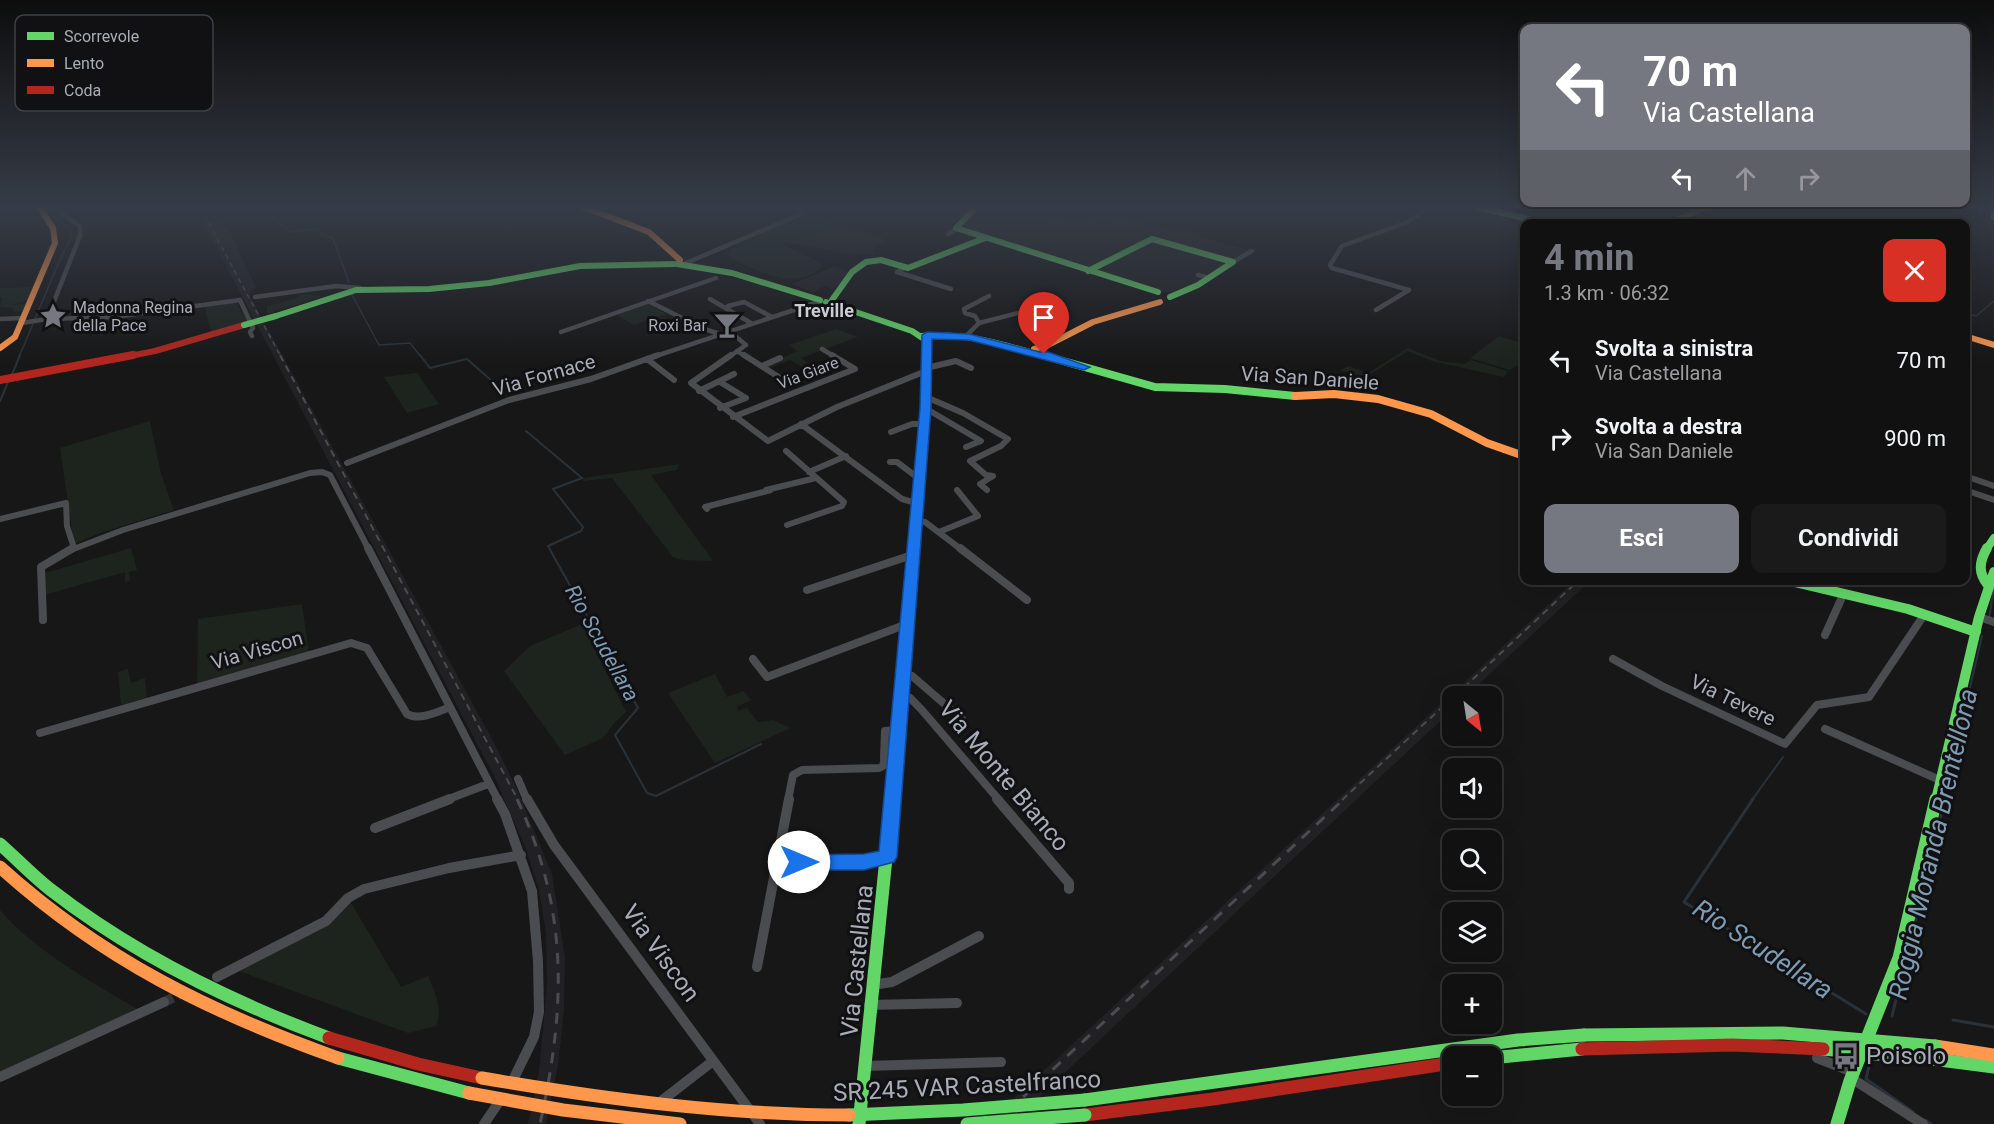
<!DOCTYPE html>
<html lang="it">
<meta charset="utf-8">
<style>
body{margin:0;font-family:Roboto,sans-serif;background:#1a1a1a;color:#f1f3f6;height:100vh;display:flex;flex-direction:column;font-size:22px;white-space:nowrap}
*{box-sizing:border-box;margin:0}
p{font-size:20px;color:#9c9d9f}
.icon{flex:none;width:33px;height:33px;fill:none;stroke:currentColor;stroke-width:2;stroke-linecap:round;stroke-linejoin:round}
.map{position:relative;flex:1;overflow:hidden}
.side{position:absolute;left:1520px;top:219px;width:450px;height:366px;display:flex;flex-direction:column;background:#111;border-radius:12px;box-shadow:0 6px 24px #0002,0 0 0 2px #303131}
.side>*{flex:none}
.top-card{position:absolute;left:1520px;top:24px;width:450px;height:183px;border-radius:12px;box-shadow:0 6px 24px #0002,0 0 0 2px #303131;background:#757880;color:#fff;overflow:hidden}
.needle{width:39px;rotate:150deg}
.tools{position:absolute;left:1442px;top:686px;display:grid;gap:12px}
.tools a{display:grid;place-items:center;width:60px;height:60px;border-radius:12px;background:#111;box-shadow:0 6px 24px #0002,0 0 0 2px #303131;font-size:30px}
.pin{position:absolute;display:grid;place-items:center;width:51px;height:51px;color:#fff;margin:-62px -26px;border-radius:50% 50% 50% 0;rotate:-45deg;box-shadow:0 0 6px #0007}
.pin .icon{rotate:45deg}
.me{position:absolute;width:66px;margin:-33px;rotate:90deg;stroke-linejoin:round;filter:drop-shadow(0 0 4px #0008)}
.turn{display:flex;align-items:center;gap:21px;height:126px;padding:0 24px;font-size:27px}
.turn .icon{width:78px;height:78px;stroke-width:2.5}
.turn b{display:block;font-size:42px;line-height:51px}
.lanes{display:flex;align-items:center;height:57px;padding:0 24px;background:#0003;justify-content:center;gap:30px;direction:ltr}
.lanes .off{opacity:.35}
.round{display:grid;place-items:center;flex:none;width:63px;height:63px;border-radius:12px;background:#1a1a1a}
.summary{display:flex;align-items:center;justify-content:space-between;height:102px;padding:0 24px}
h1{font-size:36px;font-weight:700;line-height:45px;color:#757880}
.button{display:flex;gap:12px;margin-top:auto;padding:12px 24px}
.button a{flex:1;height:69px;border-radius:12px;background:#757880;color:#fff;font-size:24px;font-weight:700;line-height:69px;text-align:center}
.button a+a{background:#1a1a1a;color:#f1f3f6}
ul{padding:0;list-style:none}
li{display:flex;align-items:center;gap:18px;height:78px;padding:0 24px}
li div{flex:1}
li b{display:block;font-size:22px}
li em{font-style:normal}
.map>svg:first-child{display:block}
</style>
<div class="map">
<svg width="1994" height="1124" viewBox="0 0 1994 1124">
<rect width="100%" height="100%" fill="#171717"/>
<!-- built -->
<path fill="#212123" d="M195,207H203L211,222L219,220L232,236L256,288L251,291L249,294L492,739L517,789L552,874L565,957L564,1009L558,1066L546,1124H528L539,1072L547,985L546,934L539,890L526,849L494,776Z
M906,207H971L954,224Z
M979,207H1021L1076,222L1103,213L1171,230L1177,227L1201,235L1200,237L1255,252L1199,286L1179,294L1160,291L960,228Z
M837,223L886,240L872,252L876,254L864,256L787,243Z
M835,266L851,273L833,290L825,286L812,292L792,284Z
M1574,581H1590L1466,696H1452V710L1010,1124H986Z"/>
<!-- green -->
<path fill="#1d241e" d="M805,213L835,223L782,244L821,263V267C798,293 756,269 731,259L728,254L733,248L760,237L755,234Z
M33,287L28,301L13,304V305L27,303L23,311L14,312L13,308L0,307L3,297H0V288Z
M300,294L324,296L267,314V306L297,298Z
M236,302L248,323L214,332L211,331L205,307Z
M648,304L667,314L634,325L616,315Z
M836,329L858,337L801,358L820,371L792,382L789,380L809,371L790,360L769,368L766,366L797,351L789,345Z
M1499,336L1524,344V362L1509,370L1470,358Z
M1408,348L1440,361L1465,364L1471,360L1508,371L1504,377L1432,361L1408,351L1364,378L1341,370L1348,366L1368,373Z
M417,373L439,404L407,413L384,377Z
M150,421L161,474L174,510L100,533L74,544L60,448Z
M680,464L676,470L651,475L713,561L683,560L673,557L612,478L583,481V478Z
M131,548L137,570L129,572L130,581L125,582V572L44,595L42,574Z
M302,604L309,653L197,684L198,619Z
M582,624L626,712L614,723L603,738L565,755L504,671L530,646Z
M128,669L131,683L145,678L147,698L121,705L118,672Z
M715,674L727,697L744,691L751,700L737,707L738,711L747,708L758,722L773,720L790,728L715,763L668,693Z
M350,901L401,987L428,976C435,992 443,1009 436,1026L408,1033L236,970Z
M0,910C31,948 96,985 139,1010L0,1074Z"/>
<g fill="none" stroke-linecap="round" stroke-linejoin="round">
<!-- stream-far2 -->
<path stroke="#2a3239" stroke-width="1.5" d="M262,207L290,232L317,229L322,235L333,238L349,283
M351,293L379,345L410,343L421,357
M1965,313L1976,316L1994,301
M19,357L61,257L70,241L71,229L53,216L51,207"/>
<!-- stream-far1 -->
<path stroke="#2a3239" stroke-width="2" d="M420,355L430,368L467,359L492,381
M11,377L20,355
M0,401L8,382
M526,431L582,478L553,489L583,527L581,531L548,546L638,708L615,735L647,793L656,796L761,744
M1989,618L1994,588
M1752,800L1783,757
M1944,800L1982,636"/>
<!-- stream -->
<path stroke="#2a3239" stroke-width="3" d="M1753,799L1684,902L1866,1014
M1892,1016L1945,799
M1953,1020L1994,1027
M1870,1062L1866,1079L1913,1112
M1925,1120L1931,1124"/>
<!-- street-tunnel -->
<path stroke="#343537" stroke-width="10" stroke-dasharray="10 5" stroke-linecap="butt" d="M164,1002L183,993"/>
<!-- street-far3 -->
<path stroke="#4b4c50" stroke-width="4.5" d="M794,207L806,212
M948,234L957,229
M1233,262L1252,251
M686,263L806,212
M904,268L897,272L951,289
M1198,275L1210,278
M255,297L336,286L360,288
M710,299L751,323
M648,301L704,329L717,333
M728,306L744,302L772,317
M1376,310L1409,290L1332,268L1330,265L1342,246L1408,222L1429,207
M0,319L24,318
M47,319L80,236V226L63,214L60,207
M22,323L47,319L114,317L240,300L253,328L250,332L252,336
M979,323L1022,312
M728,330L746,345L729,357
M561,332L716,278
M965,337L979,323L975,316L965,313L964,309L989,296
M822,349L835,357
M737,351L746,357
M653,357L821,301"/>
<!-- street-far2 -->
<path stroke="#4b4c50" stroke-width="6" d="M731,355L691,383L768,441L837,407L926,371
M744,355L788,383
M647,359L674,380
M762,366L780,358
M926,368L956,361L971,368
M720,382L746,398L720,408
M699,391L734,374
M926,397L963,413L1008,439L1001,446L970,461L986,475L993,476L980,484L987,490
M925,408L981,441L966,447
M733,417L855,369L832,355
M801,424L902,499L916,503
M891,432L912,424H923
M786,451L844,502L842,506L787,525
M890,462H897L918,478
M347,463L509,400L591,379L658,355
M809,472L846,456
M1965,476L1994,486
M766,490L816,478
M1965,490L1994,500
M707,509L705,507L771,490
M0,519L66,503L67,526L74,548
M915,520L925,522L962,550
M939,532L978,516L957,490
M71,550L123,530L310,473L322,472L330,475L369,550"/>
<!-- street-far1 -->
<path stroke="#4b4c50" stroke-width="8" d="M368,548L498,800
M960,548L1027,600
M807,590L912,555
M1979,617L1994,622
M43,620L41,567L73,548
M1825,635L1843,595
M753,659L767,677L907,624
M1613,659L1662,686L1785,744L1817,705L1869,697L1924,615
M902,675L912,676L962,719
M901,697L910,698L921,709L999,800
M1825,729L1942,781
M40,733L351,643L367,648L407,714C419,721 438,712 450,707
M884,758L885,731L899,730
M518,779L527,800
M446,800L488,784
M788,800L793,775L802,770L879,768L883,766L885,757H896"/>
<!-- street -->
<path stroke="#4b4c50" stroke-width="10" d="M497,799L505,814L532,891L538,961L539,1012L534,1037L512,1082
M527,799L554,845L760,1124
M997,799L1069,883V889
M375,828L450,799
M777,862H864L888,857
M757,967L789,799
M217,977L326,921L348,898L364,889L449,868L521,855
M872,985L892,982L979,936
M869,1005L957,1003
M1817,1058L1853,1072
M865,1066L1001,1062
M0,1077L164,1002
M1851,1078L1923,1124
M660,1102L713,1061
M484,1124L501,1099"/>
<!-- fast-far3 -->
<path stroke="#63d668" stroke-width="6" d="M976,207L956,228L1158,292
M1476,207L1549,224
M1994,213V217
M677,264L732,273L820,300
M1088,271L1152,239L1233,262L1198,285L1170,297
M832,300L852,272L866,262L881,260L908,268L985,238
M826,302L912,331L924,339
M276,316L356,290L429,289L489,283L580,266L674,264
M921,336C965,332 1005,345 1047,357"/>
<!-- fast-far2 -->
<path stroke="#63d668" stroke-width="8" d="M1042,355L1155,387L1225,389L1295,396
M1986,550L1994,538"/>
<!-- fast-far1 -->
<path stroke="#63d668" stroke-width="10" d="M1987,548C1979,562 1978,573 1988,585
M1786,580L1908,609L1976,632
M892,800L897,750
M1936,800L1979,617L1994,572"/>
<!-- fast -->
<path stroke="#63d668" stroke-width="13" d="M0,844C17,859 33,876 51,890C135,955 229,1001 329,1038
M338,1058L469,1093
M1491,1058L1582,1049
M1932,1059L1994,1067
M1085,1100L1518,1040L1584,1035
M859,1124L892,799
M1837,1124L1850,1081L1899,958L1936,799"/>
<!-- slow-far3 -->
<path stroke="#ff974d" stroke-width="6" d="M583,207L649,232L680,260
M1669,224L1705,207
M1965,336L1994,345
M0,348L15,337L55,243L53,228L39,207
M1034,349L1048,345L1093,322L1160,302
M927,357L928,335"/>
<!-- slow-far2 -->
<path stroke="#ff974d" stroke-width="8" d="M1295,396L1334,394L1378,399L1431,414L1487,443L1524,456
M913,550L925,408L927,355"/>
<!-- slow-far1 -->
<path stroke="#ff974d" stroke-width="10" d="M897,750L913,548"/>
<!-- slow -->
<path stroke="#ff974d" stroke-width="13" d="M0,867C102,959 209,1012 338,1058
M1935,1046L1994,1055"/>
<!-- jam-far2 -->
<path stroke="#b3261e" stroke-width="6" d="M125,357L155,351L244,325"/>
<!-- jam-far1 -->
<path stroke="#b3261e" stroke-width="8" d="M0,380L133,355"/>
<!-- jam -->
<path stroke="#b3261e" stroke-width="13" d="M329,1038L418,1064L482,1078
M1085,1115L1213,1099L1452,1063"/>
<!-- rail-far2 -->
<path stroke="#4b4c4f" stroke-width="1.5" stroke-dasharray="5 4" stroke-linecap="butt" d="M200,207L281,357
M1965,225L1985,207"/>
<!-- rail-far1 -->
<path stroke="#4b4c4f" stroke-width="2" stroke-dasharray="7 5" stroke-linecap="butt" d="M280,355L518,800
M1455,696L1579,580
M1342,800L1452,698"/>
<!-- rail -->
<path stroke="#4b4c4f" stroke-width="3" stroke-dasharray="11 9" stroke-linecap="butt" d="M517,799C569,911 566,1006 540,1124
M994,1124L1344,799"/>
<!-- fast-bridge-far1 -->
<path stroke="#63d668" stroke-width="6" d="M244,325L276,316"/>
<!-- fast-bridge -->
<path stroke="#63d668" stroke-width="13" d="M1584,1035L1783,1033L1935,1046
M1823,1049L1932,1059
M849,1115L963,1110L1085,1100
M967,1124L1085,1115"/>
<!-- slow-bridge -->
<path stroke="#ff974d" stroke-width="13" d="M482,1078C604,1099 725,1115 849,1115
M469,1093L563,1110L680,1124"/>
<!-- jam-bridge -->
<path stroke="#b3261e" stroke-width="13" d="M1582,1049L1732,1045L1823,1049"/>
</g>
<!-- sky -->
<linearGradient id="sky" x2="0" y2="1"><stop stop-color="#0d0d0d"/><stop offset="0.57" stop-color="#363c47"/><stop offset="1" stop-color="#363c47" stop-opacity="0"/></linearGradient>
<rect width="1994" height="364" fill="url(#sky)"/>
<!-- route -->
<path fill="#1a73e8" stroke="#114b97" stroke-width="1.5" d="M927,332L969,334L1040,352H1048L1090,367L1084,370L969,340L932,339L931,408L897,857L894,862L864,870H799L792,868L790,862L792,857L799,855L864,854L879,851L920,408L922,335Z"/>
<!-- icons -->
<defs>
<symbol id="sight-bare" viewBox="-9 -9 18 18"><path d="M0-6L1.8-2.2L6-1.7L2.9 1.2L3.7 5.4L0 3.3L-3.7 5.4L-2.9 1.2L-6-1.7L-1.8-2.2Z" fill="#757880" stroke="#111113" stroke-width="2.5" paint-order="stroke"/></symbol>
<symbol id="bar-bare" viewBox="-9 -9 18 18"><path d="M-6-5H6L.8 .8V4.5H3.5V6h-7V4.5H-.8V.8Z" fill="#757880" stroke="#111113" stroke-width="2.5" paint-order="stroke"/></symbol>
<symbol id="bus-bare" viewBox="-9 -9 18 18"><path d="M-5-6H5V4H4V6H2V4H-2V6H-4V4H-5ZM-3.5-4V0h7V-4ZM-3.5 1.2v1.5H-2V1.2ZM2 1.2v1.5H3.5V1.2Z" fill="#757880" stroke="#111113" stroke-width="2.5" paint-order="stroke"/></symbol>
</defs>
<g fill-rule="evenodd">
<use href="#sight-bare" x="34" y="297" width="38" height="38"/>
<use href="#bar-bare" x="708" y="306" width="38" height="38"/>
<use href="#bus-bare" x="1827" y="1037" width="38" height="38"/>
</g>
<g text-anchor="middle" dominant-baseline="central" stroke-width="6" stroke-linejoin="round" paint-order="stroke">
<!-- far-poi labels -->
<g font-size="16" fill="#a8adb8" stroke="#111113" text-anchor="start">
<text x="73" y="307">Madonna Regina<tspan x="73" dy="18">della Pace</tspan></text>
<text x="707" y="325" text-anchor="end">Roxi Bar</text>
</g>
<!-- far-street labels -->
<g font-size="16" fill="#a8adb8" stroke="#111113">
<text transform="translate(808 373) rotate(-21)">Via Giare</text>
</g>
<!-- far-quarter labels -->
<g font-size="18" font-weight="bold" fill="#c9ccd4" stroke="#111113">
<text x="824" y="310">Treville</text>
</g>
<!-- street labels -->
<g font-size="20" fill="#a8adb8" stroke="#111113">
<text transform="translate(544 375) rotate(-16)">Via Fornace</text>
<text transform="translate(1310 378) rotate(4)">Via San Daniele</text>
<text transform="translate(257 650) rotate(-16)">Via Viscon</text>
<text transform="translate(1733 700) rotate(26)">Via Tevere</text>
</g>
<!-- water labels -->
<g font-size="21" font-style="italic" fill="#7f9bb3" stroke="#111113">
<text transform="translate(602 643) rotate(61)">Rio Scudellara</text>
</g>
<!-- near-street labels -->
<g font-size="24" fill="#a8adb8" stroke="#111113">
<text transform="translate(1004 776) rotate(50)">Via Monte Bianco</text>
<text transform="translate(661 953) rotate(54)">Via Viscon</text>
<text transform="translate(857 961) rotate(-84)">Via Castellana</text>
<text transform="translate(967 1086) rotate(-3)">SR 245 VAR Castelfranco</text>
</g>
<!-- near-poi labels -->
<g font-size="24" fill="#a8adb8" stroke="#111113" text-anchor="start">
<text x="1866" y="1056">Poisolo</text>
</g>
<!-- near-water labels -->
<g font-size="26" font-style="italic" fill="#7f9bb3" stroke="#111113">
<text transform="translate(1933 844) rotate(-77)">Roggia Moranda Brentellona</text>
<text transform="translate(1763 949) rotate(33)">Rio Scudellara</text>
</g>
</g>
<!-- legend -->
<rect x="15" y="15" width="198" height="96" rx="9" fill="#111113" stroke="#3e4045" stroke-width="1.5"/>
<rect x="27" y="32" width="27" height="8" fill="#63d668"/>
<rect x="27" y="59" width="27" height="8" fill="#ff974d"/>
<rect x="27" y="86" width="27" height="8" fill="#b3261e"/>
<g font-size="16" fill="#a8adb8">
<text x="64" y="42">Scorrevole</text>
<text x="64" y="69">Lento</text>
<text x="64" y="96">Coda</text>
</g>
</svg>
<div class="tools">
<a><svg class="needle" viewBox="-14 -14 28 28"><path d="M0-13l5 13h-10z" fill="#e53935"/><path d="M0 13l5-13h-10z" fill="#9c9d9f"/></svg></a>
<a><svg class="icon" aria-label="sound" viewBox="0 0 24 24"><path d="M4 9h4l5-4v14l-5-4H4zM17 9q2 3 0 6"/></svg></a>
<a><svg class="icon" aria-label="search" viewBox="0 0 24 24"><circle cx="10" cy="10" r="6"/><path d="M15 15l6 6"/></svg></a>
<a><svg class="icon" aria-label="layers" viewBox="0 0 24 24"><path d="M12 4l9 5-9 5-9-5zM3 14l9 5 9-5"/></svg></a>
<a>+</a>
<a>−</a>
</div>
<div class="pin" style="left:1044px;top:354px;background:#d93025"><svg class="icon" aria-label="arrive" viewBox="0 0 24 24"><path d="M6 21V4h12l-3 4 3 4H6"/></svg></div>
<svg class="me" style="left:799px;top:862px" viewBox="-20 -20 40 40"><circle r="19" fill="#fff"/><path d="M0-13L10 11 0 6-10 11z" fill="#1a73e8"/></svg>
<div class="top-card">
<div class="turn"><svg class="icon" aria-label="left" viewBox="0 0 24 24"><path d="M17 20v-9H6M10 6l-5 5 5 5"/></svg><div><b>70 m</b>Via Castellana</div></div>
<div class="lanes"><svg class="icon" aria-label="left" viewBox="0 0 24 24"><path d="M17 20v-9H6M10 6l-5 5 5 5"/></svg><svg class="icon off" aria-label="ahead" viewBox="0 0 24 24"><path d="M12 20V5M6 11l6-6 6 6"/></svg><svg class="icon off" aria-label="right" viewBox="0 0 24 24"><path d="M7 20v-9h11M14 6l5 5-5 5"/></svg></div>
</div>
<section class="side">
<div class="summary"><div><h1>4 min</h1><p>1.3 km · 06:32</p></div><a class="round" style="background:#d93025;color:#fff"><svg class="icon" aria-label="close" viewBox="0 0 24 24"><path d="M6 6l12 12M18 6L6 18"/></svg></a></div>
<ul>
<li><svg class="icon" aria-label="left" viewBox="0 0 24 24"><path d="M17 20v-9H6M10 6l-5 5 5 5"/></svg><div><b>Svolta a sinistra</b><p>Via Castellana</p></div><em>70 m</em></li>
<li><svg class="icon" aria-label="right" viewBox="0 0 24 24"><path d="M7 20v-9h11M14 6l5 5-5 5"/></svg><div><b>Svolta a destra</b><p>Via San Daniele</p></div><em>900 m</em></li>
</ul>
<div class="button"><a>Esci</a><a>Condividi</a></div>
</section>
</div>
